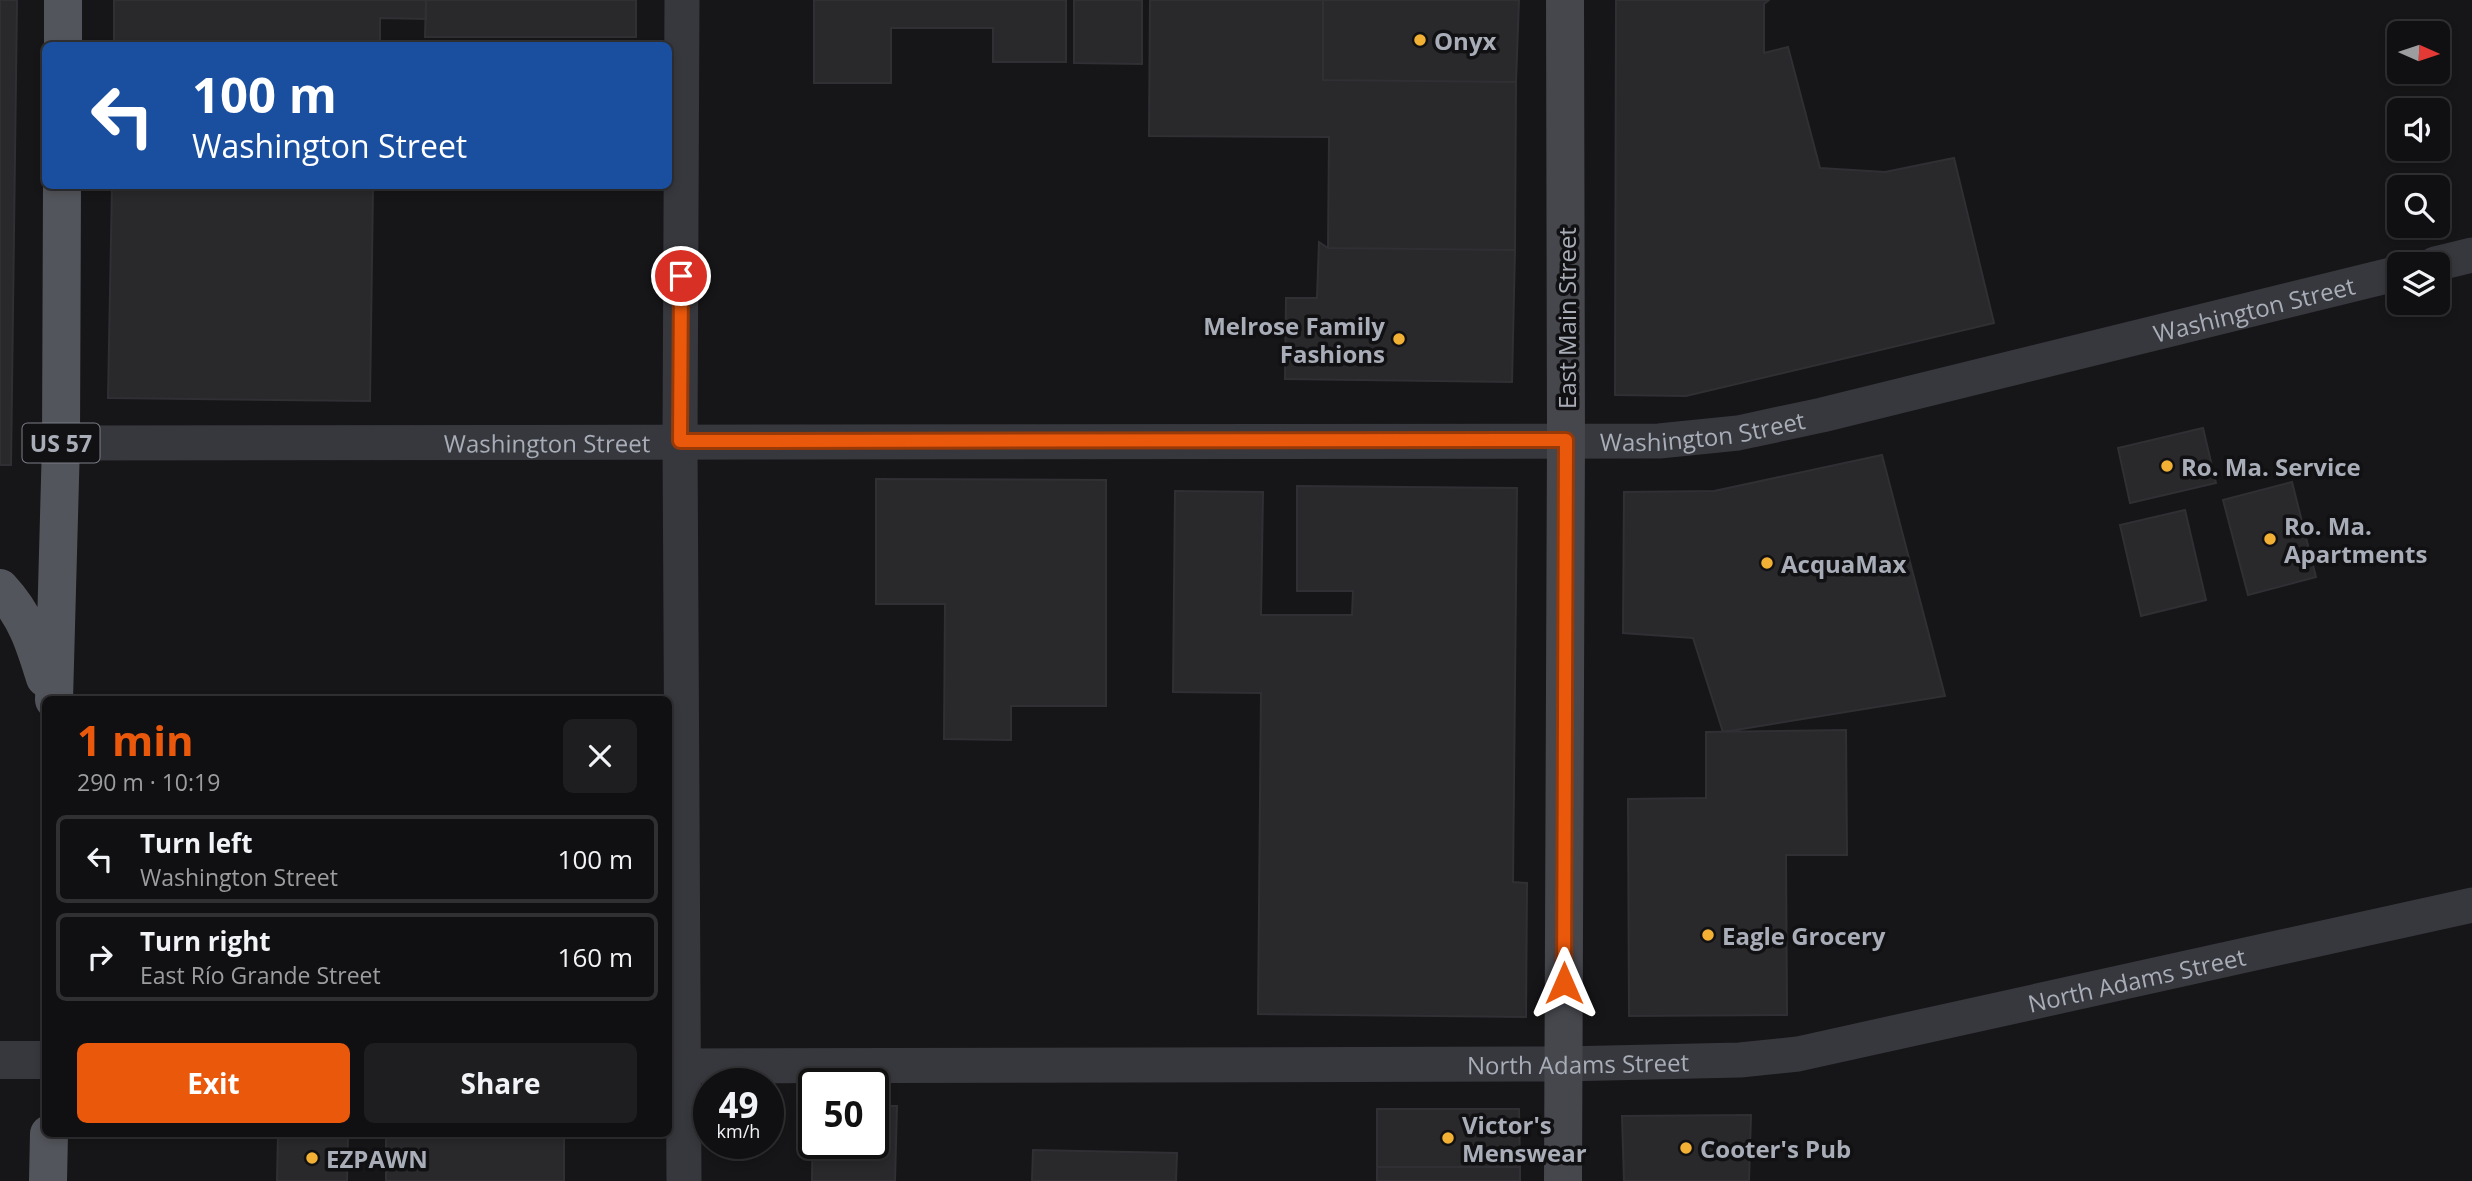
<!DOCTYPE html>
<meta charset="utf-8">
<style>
body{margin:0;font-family:"Open Sans",sans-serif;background:#1e1e20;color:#f1f3f6;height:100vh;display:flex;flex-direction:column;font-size:26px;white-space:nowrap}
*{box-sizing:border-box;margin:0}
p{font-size:23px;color:#9c9d9f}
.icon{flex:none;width:38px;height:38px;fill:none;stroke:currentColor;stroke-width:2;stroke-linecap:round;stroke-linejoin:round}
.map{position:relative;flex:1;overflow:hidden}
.sheet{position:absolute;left:42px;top:696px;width:630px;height:441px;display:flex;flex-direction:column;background:#101012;border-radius:10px;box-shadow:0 4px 10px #0003,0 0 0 2px #303032}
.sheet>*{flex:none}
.top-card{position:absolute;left:42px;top:42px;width:630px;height:147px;border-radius:10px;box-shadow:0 4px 10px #0003,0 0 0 2px #303032;background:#1a4fa0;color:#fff;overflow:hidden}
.needle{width:46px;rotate:93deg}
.fabs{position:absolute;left:2387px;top:21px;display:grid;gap:14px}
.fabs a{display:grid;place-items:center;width:63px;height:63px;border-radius:10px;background:#101012;box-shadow:0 4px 10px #0003,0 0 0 2px #303032;font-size:35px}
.speed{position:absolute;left:693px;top:1068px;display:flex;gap:14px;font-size:35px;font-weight:700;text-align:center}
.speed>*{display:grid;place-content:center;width:91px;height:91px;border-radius:50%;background:#101012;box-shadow:0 4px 10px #0003,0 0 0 2px #303032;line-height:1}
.speed small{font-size:18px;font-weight:400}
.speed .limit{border:4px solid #111;border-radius:10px;background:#fff;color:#111}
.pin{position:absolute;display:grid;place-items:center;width:60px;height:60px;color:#fff;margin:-30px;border:4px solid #fff;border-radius:50%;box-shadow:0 2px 7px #0007}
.me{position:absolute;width:77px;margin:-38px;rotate:0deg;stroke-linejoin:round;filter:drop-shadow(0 0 5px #0008)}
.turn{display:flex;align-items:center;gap:24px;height:147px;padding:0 35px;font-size:32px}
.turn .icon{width:91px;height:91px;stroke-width:2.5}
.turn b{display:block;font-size:49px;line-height:60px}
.round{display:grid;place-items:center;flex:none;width:74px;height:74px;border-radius:10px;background:#1e1e20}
.head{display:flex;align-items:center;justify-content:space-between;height:119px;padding:0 35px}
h1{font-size:42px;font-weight:700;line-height:52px;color:#ea580c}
.primary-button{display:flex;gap:14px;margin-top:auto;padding:14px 35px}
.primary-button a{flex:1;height:80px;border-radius:10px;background:#ea580c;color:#fff;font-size:28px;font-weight:700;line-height:80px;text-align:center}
.primary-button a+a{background:#1e1e20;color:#f1f3f6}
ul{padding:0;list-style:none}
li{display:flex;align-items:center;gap:21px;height:88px;margin:0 14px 10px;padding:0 21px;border:4px solid #303032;border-radius:10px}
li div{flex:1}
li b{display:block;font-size:26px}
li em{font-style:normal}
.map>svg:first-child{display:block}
</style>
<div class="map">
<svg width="2472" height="1181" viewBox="0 0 2472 1181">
<rect width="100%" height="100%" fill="#161618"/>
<!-- building -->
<path fill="#29292c" stroke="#303034" stroke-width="2" d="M0,0H17L11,465H0Z
M114,0H426V19L380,18V46H114Z
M426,0H636V37H425Z
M814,0H1066V62H993V28H891V83H814Z
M1074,0H1142V64L1074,63Z
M1150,0H1323V80L1516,82L1515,250L1328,248L1329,137L1149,136Z
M1323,0H1519L1516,82L1323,80Z
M1616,0H1769L1764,4V53L1788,47L1820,168L1885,172L1954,158L1994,323L1686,396L1615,395Z
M112,186H628V190L373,186L370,401L108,398Z
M1319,242L1328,248L1515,250L1512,382L1285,379L1286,298H1317Z
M2203,428L2216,483L2130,503L2118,448Z
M1882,455L1945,696L1723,732L1693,638L1623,633L1624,492L1714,491Z
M876,479L1106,480V706H1011V740L944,739L945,604H876Z
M2292,482L2316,577L2248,595L2223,500Z
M1297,486L1517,488L1513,882L1527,883L1526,1017L1258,1014L1261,693L1173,692L1175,491L1263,492L1261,615H1352L1353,591H1297Z
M2185,510L2206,600L2141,616L2120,525Z
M1846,730L1847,855H1786L1787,1015L1629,1016L1628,799L1706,798V732Z
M813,1105L814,1143H873V1106H897L895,1181H812Z
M1377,1109H1519L1520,1167H1377Z
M1751,1115L1749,1181H1624L1622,1116Z
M278,1134H348L347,1181H277Z
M386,1134H564V1181H386Z
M1033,1150L1177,1153L1176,1181H1032Z
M1377,1167H1520V1181H1377Z"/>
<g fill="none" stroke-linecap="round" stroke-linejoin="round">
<!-- minor -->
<g stroke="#37383d" stroke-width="35">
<path d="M682,0L680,441L684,1181"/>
<path d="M2435,264L2472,255"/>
<path id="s1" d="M61,443L1659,441L1738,433L1822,415L2399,273"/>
<path id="s2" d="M668,1066L1563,1064L1740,1060L1798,1054L2472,905"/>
</g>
<!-- tertiary -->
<path stroke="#37383d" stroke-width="38" d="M0,1060H46"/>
<!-- secondary -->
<path stroke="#45474d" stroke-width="38" d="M1563,1181L1566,440L1565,0"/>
<!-- primary -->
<path stroke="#53555c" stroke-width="38" d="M63,46V0
M0,588C26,616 34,642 45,678
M54,700L61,443L62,186
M48,1181L49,1134"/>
</g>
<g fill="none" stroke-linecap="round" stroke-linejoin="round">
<defs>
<path id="route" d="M681,276L680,441L1566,440L1564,983"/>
</defs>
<!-- route casing -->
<use href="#route" stroke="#983908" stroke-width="18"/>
<!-- route -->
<use href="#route" stroke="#ea580c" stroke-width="12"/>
</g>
<!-- markers -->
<g fill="#f2b134" stroke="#111113" stroke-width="2.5">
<circle cx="1420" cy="40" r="7"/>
<circle cx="1399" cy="339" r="7"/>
<circle cx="2167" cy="466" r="7"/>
<circle cx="2270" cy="539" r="7"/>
<circle cx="1767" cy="563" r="7"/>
<circle cx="1708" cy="935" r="7"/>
<circle cx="1448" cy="1138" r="7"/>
<circle cx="1686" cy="1148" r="7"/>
<circle cx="312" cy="1158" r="7"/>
</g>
<g text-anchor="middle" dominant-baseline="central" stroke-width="7" stroke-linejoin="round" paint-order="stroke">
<!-- shield labels -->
<rect fill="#111113" stroke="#7b7e86" stroke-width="2" x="22.5" y="423.5" width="77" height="39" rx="5"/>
<g font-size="23" font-weight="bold" fill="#a8adb8">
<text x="61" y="443">US 57</text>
</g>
<!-- poi labels -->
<g font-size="24" font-weight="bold" fill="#a8adb8" stroke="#111113" text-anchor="start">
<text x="1434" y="40">Onyx</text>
<text x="1385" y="325" text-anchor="end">Melrose Family<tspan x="1385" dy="28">Fashions</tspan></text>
<text x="2181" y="466">Ro. Ma. Service</text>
<text x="2284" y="525">Ro. Ma.<tspan x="2284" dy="28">Apartments</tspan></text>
<text x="1781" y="563">AcquaMax</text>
<text x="1722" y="935">Eagle Grocery</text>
<text x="1462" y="1124">Victor's<tspan x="1462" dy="28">Menswear</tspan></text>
<text x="1700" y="1148">Cooter's Pub</text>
<text x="326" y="1158">EZPAWN</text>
</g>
<!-- street labels -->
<g font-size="24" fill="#a8adb8" stroke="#111113">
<text stroke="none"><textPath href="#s1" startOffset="2208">Washington Street</textPath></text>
<text transform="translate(1566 318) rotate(-90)">East Main Street</text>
<text stroke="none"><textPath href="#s1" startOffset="1642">Washington Street</textPath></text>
<text stroke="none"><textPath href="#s1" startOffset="486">Washington Street</textPath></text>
<text stroke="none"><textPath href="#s2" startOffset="1477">North Adams Street</textPath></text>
<text stroke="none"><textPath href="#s2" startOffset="910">North Adams Street</textPath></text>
</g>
</g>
</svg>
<div class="fabs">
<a><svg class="needle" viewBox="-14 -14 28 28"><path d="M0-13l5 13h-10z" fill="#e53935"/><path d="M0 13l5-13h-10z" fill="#9c9d9f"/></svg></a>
<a><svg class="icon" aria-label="sound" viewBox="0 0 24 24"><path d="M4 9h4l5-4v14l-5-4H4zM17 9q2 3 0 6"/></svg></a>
<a><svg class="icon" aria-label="search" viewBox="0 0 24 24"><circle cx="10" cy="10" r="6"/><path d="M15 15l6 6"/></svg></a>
<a><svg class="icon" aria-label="layers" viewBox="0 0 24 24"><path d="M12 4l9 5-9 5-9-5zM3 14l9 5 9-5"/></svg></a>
</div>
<div class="speed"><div>49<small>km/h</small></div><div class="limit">50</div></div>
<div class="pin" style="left:681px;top:276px;background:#d93025"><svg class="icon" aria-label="arrive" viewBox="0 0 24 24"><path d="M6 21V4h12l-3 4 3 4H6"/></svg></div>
<svg class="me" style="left:1564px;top:983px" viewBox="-20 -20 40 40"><path d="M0-17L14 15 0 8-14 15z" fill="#ea580c" stroke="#fff" stroke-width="4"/></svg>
<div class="top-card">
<div class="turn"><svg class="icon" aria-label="left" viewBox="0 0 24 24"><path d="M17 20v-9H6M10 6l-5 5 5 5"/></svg><div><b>100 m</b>Washington Street</div></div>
</div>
<section class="sheet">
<div class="head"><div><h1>1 min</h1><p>290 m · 10:19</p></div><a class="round"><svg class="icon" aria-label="close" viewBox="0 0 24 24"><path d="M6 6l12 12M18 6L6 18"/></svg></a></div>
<ul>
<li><svg class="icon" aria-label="left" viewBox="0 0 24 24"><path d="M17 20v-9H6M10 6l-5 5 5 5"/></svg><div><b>Turn left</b><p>Washington Street</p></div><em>100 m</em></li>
<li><svg class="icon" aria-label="right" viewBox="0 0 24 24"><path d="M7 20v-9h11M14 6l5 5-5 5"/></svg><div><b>Turn right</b><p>East Río Grande Street</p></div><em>160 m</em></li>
</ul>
<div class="primary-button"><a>Exit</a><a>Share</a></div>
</section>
</div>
